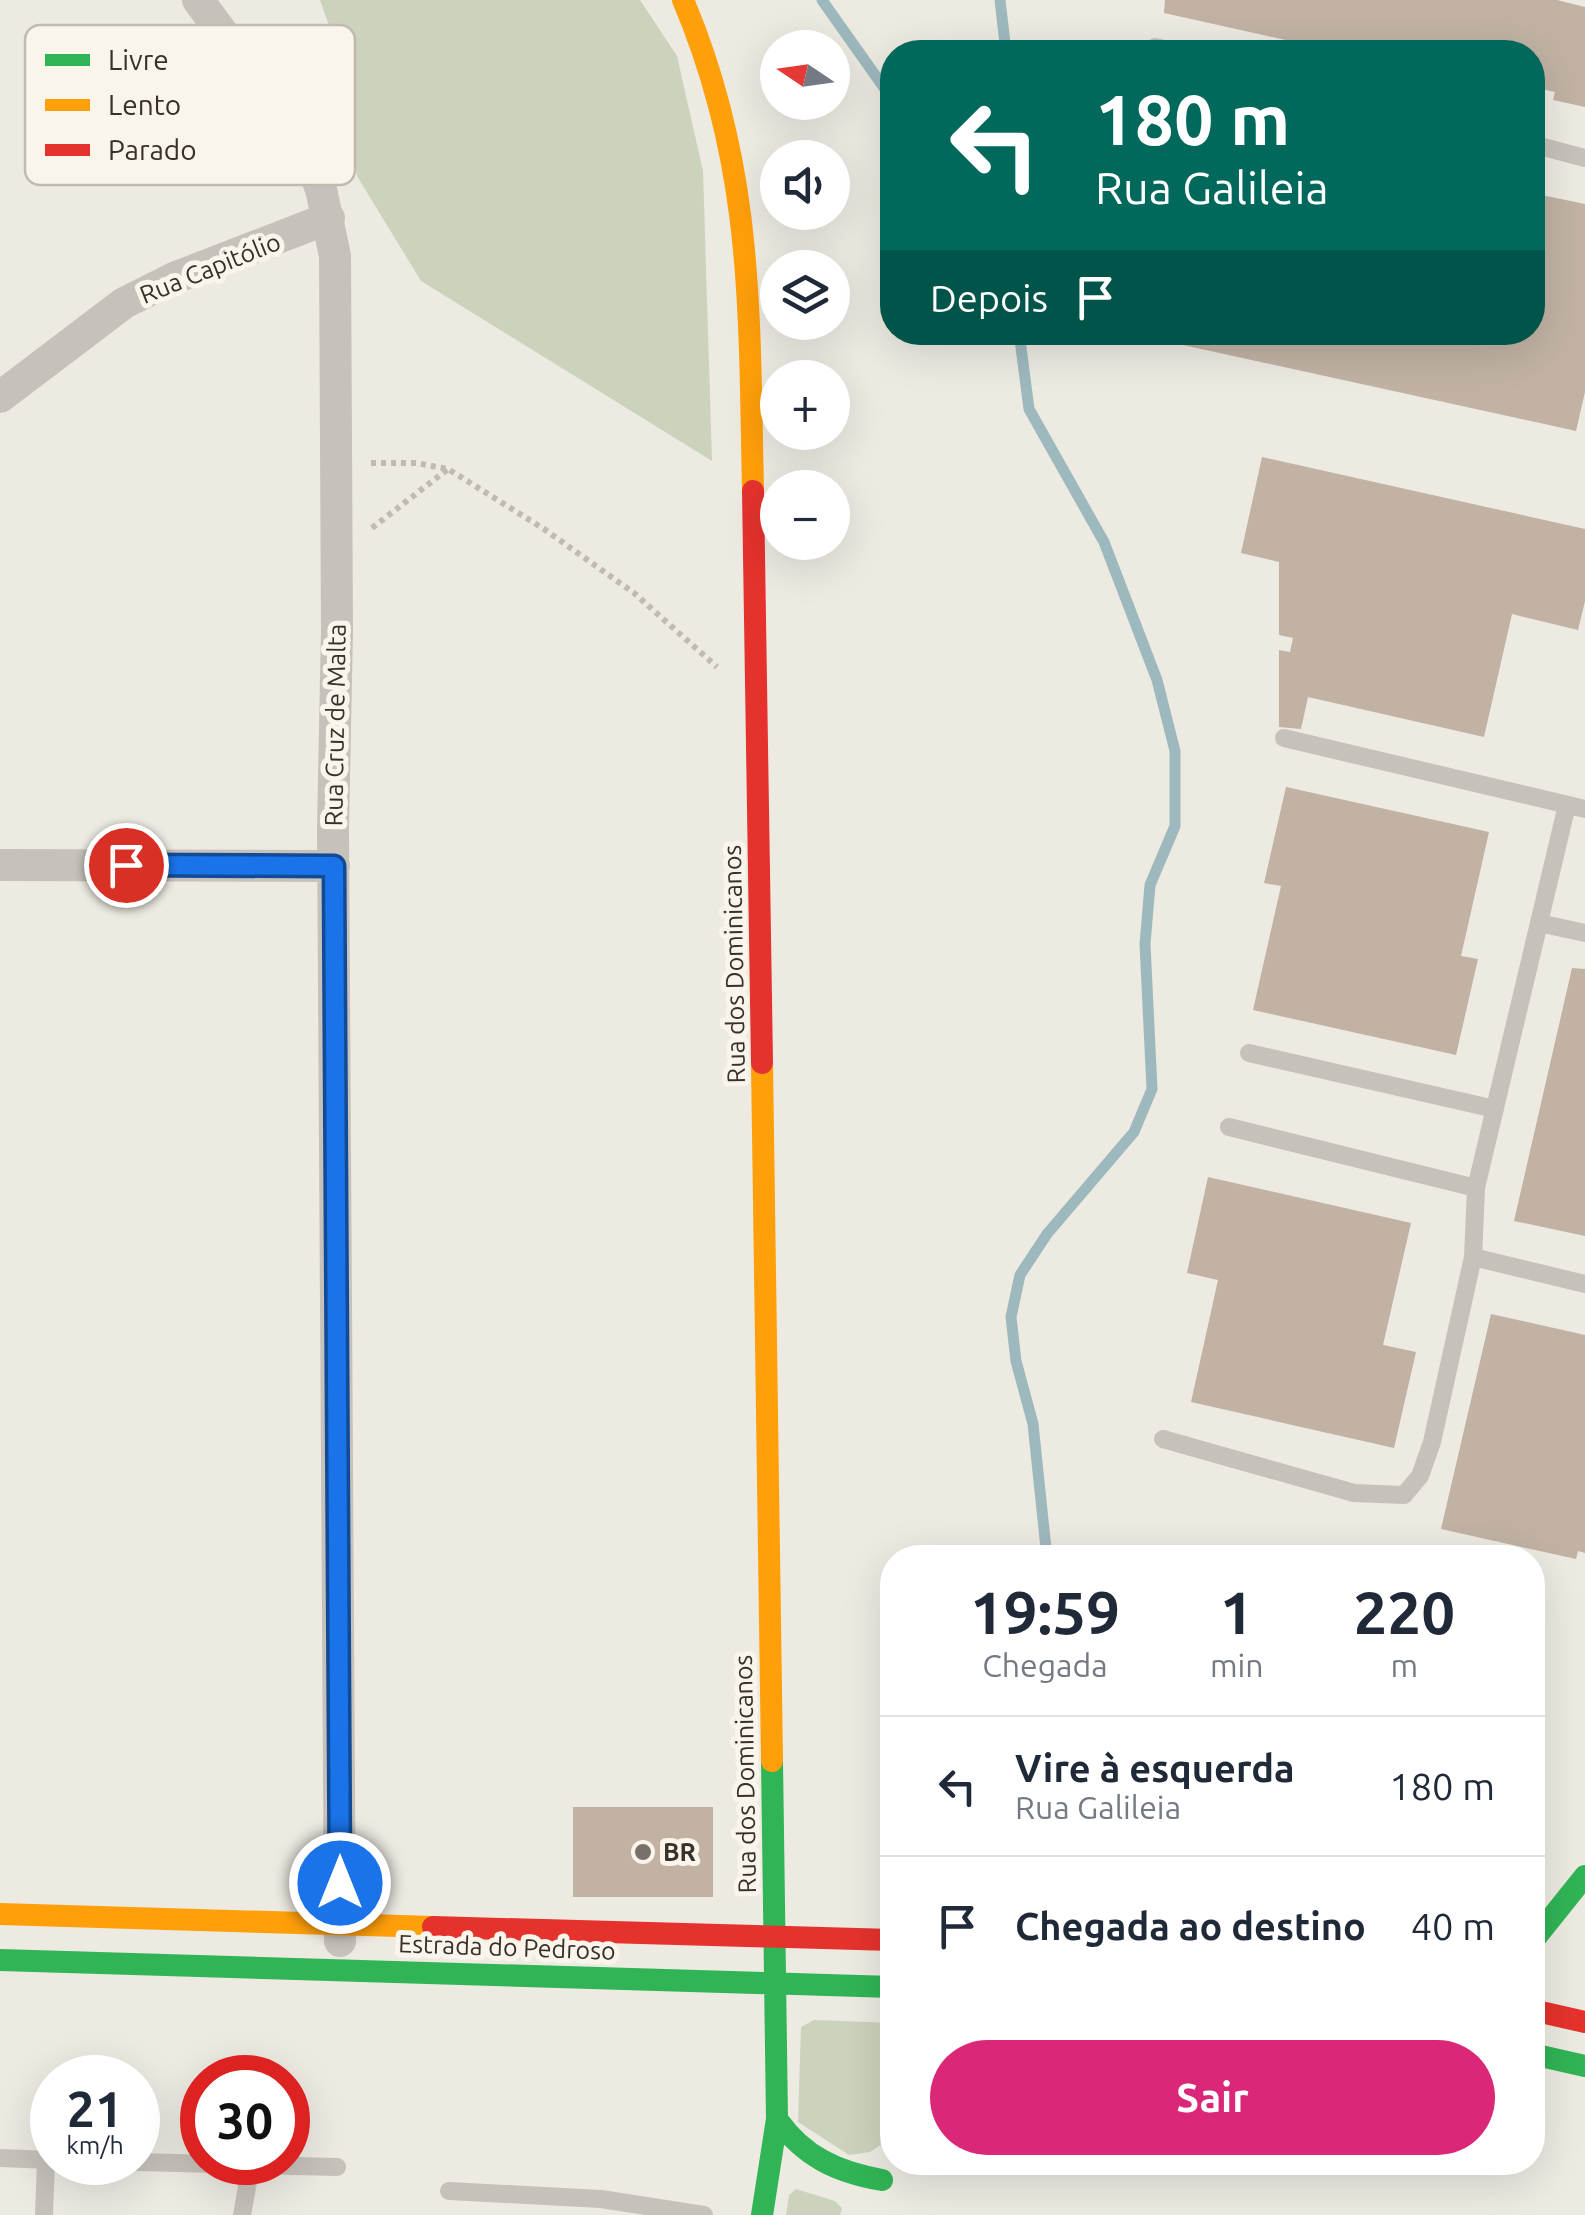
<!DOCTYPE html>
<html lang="pt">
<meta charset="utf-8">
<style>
body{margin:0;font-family:Ubuntu,sans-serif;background:#f6f6f7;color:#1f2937;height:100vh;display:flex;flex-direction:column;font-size:38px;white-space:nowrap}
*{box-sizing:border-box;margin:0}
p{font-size:32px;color:#747a83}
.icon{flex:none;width:55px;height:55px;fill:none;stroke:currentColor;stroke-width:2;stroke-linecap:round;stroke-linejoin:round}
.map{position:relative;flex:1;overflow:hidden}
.sheet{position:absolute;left:880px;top:1545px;width:665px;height:630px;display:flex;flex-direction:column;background:#fff;border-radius:40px;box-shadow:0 10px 40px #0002}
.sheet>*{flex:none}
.hud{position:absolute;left:880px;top:40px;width:665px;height:305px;border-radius:40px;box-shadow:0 10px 40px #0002;background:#00695c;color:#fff;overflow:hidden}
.needle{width:65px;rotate:283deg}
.controls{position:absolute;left:760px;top:30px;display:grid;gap:20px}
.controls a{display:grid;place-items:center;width:90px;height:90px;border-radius:50%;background:#fff;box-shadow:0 10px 40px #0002;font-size:50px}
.speed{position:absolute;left:30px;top:2055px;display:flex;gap:20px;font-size:50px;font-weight:700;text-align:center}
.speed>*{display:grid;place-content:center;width:130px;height:130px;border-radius:50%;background:#fff;box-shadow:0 10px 40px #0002;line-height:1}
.speed small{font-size:25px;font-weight:400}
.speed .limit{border:15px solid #d22;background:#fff;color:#111}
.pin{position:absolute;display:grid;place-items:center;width:85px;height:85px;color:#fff;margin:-42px;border:5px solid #fff;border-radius:50%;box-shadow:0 2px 10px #0007}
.me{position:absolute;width:110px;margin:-55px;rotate:0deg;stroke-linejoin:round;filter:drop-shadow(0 0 8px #0008)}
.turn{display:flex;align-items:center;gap:35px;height:210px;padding:0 50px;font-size:45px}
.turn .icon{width:130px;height:130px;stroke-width:2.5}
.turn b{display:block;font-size:70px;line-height:85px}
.then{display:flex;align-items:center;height:95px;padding:0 50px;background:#0003;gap:20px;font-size:38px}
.eta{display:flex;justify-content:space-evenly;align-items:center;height:170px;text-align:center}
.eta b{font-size:60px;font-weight:700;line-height:70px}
.cta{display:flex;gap:20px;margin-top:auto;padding:20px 50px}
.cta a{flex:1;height:115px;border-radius:60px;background:#db2777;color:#fff;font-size:40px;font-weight:700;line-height:115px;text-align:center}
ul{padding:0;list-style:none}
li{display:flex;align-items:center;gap:30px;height:140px;padding:0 50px;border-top:2px solid #e0e1e3}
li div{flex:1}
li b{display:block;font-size:38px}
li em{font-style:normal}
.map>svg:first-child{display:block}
</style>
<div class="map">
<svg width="1585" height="2215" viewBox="0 0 1585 2215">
<rect width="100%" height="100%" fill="#edeae2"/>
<!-- green -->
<path fill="#cbd3bc" d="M320,0H640L677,56L703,171L712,461L421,281L357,176L340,57Z
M814,2020L892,2023V2137L870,2152L849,2155L798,2122L801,2027Z
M796,2189L835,2201L842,2208L840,2215H786L789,2195Z"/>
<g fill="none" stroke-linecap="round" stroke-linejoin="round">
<!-- stream -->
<path stroke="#9eb9be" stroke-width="11" d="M822,0L892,99
M1000,0L1006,52
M1019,332L1029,409L1104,542L1157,680L1175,751V826L1150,885L1145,944L1152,1089L1134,1132L1047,1234L1020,1275L1011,1317L1016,1361L1033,1424L1047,1558"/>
</g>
<!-- building -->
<path fill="#c1b2a4" d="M1165,0H1557L1585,7V107L1553,100L1555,92L1532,87V52H1339L1164,13Z
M1532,193L1585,204V392L1576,431L1183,345L1185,332H1532Z
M1262,457L1585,529V601L1578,630L1512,614L1484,737L1308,697L1301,729L1279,727V650L1290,652L1293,638L1279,635V562L1241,553Z
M1286,787L1489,832L1461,956L1478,959L1456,1055L1253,1010L1281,886L1264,883Z
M1572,968L1585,969V1236L1514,1221Z
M1208,1177L1411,1223L1383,1345L1416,1352L1394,1448L1191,1402L1218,1280L1187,1273Z
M1491,1314L1585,1335V1553L1578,1551L1576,1559L1441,1529Z
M573,1807H713V1897H573Z"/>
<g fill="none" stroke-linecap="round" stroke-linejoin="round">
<!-- path -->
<path stroke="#bfbbb3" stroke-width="6" stroke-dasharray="5 5" stroke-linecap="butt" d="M371,463H416L448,469L544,529L634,593L717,667
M372,528L448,469"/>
<!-- lane -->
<path stroke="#c6c2bb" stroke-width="18" d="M1155,47L1178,52
M1532,144L1585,158
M1284,738L1585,809
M1539,923L1585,933
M1249,1053L1495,1109
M1229,1127L1476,1188
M1473,1257L1585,1284
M1163,1439L1354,1493L1404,1495L1420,1476L1432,1442L1473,1257L1476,1188L1567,805
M0,2158L52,2160
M138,2162L337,2167
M449,2191L601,2199L704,2215
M44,2215L46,2160
M242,2215L251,2165"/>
<!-- street -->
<path stroke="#c6c2bb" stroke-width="32" d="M198,0L284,116L309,159L321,189L335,256L337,629L333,828L340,1941
M0,397L124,303L174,278L329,218
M0,865L334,866"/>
<!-- fast -->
<path stroke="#30b455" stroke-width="22" d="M1532,1942L1585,1876
M0,1960L892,1987
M1532,2054L1585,2066
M777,2119C804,2157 837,2172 882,2180
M762,2215L777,2119L772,1761"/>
<!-- slow -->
<path stroke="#ff9f0a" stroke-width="22" d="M683,0C754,167 749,313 753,491
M762,1063L772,1761
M0,1914L433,1927"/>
<!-- jam -->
<path stroke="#e5322d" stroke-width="22" d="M753,491L762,1063
M433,1927L892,1940
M1532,2010L1585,2022"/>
</g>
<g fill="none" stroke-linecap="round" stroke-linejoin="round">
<defs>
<path id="route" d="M126,865L334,866L340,1883"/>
</defs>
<!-- route casing -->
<use href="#route" stroke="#114b97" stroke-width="25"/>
<!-- route -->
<use href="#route" stroke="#1a73e8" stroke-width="18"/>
</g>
<!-- markers -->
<circle fill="#77716a" stroke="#faf5ea" stroke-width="4" cx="643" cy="1852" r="10"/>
<g text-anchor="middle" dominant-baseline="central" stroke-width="10" stroke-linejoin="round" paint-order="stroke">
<!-- street labels -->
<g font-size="25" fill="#383029" stroke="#faf5ea">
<text transform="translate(210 268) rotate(-22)">Rua Capitólio</text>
<text transform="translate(335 725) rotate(-89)">Rua Cruz de Malta</text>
<text transform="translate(734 964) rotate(-91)">Rua dos Dominicanos</text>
<text transform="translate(745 1774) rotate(-91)">Rua dos Dominicanos</text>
<text transform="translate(507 1947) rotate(2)">Estrada do Pedroso</text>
</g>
<!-- poi labels -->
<g font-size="25" font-weight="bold" fill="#383029" stroke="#faf5ea" text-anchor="start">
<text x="663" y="1852">BR</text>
</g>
</g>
<!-- legend -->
<rect x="25" y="25" width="330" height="160" rx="15" fill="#faf5ea" stroke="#c0bab0" stroke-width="2.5"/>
<rect x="45" y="54" width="45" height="12" fill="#30b455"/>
<rect x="45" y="99" width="45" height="12" fill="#ff9f0a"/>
<rect x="45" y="144" width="45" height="12" fill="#e5322d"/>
<g font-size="28" fill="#383029">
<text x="108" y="70">Livre</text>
<text x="108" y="115">Lento</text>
<text x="108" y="160">Parado</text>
</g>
</svg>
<div class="controls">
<a><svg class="needle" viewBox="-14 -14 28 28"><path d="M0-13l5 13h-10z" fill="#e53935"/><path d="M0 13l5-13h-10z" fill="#747a83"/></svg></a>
<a><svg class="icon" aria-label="sound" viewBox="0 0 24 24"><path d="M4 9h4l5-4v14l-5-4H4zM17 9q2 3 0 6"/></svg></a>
<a><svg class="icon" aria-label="layers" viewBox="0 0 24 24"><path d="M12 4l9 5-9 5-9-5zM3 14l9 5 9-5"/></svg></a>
<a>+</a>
<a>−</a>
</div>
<div class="speed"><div>21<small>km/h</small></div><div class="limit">30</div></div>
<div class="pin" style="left:126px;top:865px;background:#d93025"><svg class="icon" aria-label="arrive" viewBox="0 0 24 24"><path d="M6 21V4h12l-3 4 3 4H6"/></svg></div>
<svg class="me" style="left:340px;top:1883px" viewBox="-20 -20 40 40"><circle r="17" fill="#1a73e8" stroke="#fff" stroke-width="3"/><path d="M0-11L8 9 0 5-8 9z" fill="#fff"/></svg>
<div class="hud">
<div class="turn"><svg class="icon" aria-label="left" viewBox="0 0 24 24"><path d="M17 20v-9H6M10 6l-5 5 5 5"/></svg><div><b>180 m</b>Rua Galileia</div></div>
<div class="then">Depois<svg class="icon" aria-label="arrive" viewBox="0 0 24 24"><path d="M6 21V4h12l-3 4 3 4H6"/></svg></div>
</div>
<section class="sheet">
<div class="eta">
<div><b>19:59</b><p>Chegada</p></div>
<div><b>1</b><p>min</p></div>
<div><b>220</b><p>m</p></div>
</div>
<ul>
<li><svg class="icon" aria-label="left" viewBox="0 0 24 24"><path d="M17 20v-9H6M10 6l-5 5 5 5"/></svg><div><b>Vire à esquerda</b><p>Rua Galileia</p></div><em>180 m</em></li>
<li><svg class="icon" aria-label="arrive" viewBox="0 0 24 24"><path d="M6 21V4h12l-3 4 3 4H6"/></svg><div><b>Chegada ao destino</b></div><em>40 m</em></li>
</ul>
<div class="cta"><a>Sair</a></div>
</section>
</div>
